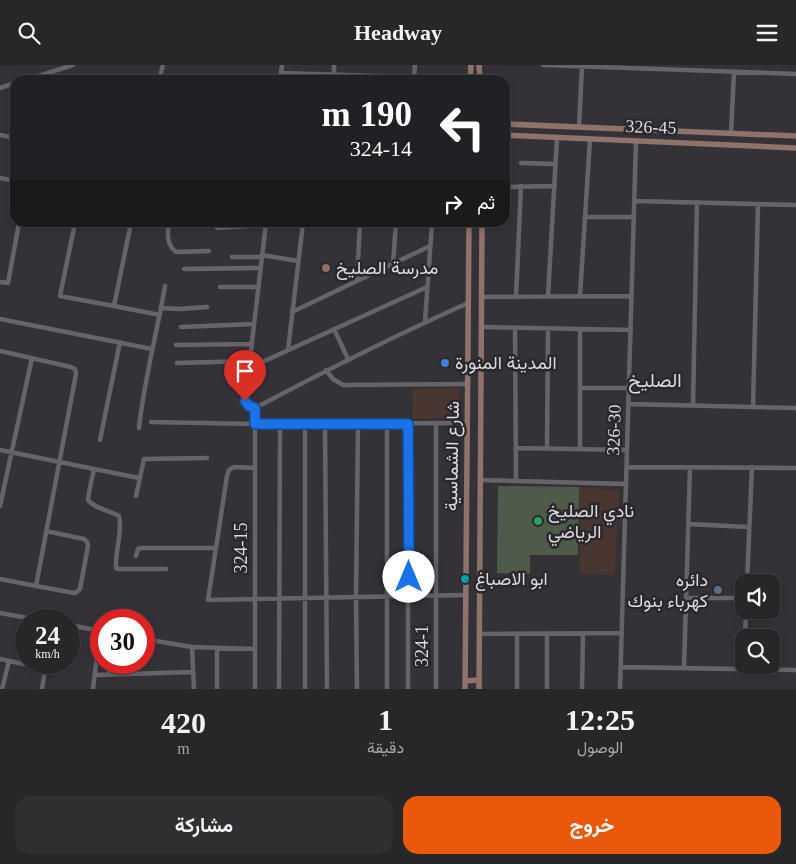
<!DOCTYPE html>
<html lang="ar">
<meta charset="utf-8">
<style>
body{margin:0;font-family:"Times New Roman",Vazirmatn,serif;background:#2f2e31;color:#f1f3f6;direction:rtl;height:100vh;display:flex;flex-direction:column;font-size:19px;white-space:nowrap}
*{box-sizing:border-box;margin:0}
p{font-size:16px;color:#a4a5a8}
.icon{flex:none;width:28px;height:28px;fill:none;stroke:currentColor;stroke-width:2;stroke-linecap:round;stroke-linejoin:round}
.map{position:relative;height:624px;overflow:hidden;direction:ltr}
.side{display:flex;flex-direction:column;background:#272629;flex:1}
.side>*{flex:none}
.banner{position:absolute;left:10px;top:10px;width:500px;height:152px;border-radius:15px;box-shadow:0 2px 8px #0003,0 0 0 1px #434346;direction:rtl;background:#202124;color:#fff;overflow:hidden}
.fabs{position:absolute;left:735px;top:509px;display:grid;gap:10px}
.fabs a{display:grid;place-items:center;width:45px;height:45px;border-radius:10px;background:#272629;box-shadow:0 2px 8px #0003,0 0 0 1px #434346;font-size:25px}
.speed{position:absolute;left:15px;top:544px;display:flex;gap:10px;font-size:25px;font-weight:700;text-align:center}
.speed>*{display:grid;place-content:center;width:65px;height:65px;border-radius:50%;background:#272629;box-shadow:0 2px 8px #0003,0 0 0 1px #434346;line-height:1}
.speed small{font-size:12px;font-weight:400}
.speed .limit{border:8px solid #d22;background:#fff;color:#111}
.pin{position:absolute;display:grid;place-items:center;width:42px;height:42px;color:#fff;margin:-51px -21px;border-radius:50% 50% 50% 0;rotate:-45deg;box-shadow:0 0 5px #0007}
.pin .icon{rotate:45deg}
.me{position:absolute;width:55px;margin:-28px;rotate:0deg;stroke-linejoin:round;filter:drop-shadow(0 0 4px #0008)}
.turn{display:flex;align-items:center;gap:18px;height:105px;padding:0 15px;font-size:22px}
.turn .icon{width:65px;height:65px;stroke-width:2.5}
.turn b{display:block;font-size:35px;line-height:42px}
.then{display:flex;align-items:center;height:48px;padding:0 15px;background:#0003;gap:10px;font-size:19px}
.eta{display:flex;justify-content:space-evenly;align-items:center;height:85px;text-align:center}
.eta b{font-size:30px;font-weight:700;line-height:35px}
.cta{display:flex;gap:10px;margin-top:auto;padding:10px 15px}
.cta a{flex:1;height:58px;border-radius:15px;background:#ea580c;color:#fff;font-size:20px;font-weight:700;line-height:58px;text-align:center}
.cta a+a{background:#2f2e31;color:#f1f3f6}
header{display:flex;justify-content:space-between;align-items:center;height:65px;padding:0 15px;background:#272629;font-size:22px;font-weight:700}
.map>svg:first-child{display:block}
</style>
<header><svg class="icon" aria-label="menu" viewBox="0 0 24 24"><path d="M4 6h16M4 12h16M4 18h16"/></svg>Headway<svg class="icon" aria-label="search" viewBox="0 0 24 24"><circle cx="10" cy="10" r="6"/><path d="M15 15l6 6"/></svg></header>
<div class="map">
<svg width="796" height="624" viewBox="0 0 796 624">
<rect width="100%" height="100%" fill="#343237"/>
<!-- education -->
<path fill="#493630" d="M459,323V353L413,354L412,324Z
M579,422L619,426L615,510L580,509Z"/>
<!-- pitch -->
<path fill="#4f5b4a" d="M498,421L579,422L578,490H530V509L497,508Z"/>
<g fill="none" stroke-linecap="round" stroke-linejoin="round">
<!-- street -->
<path stroke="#666469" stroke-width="4.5" d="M543,0L796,9
M281,8L377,11L470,12
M334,10V0
M414,12L415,0
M26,15L73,0
M159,15L163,0
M280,15L282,0
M0,23L15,18
M579,62L582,1
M731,68L734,7
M0,70L15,73
M521,98L555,99
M0,113L15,116
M505,122L555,121
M635,136L796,140
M585,152H634
M75,158L60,231L114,241L131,158
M169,158C167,168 166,180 176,187L209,186
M217,163L266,160
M262,190L298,196
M232,192H262
M393,199L396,158
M184,204L261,203
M357,215L360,158
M0,217L8,218L19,158
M220,222H259
M548,231L557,73
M580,231L590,74
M482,232L632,231
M516,232L521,121
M114,241L160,250
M161,243L179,244L207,242
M292,247L430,181
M0,254L152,284
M425,257L432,158
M181,262L254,259
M481,262L631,265
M515,263L516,416
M334,264L348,294
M176,280L252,279
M288,285L303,158
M0,286L71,302L75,304L76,309L36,521L0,514
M177,298L250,296
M249,303L427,222
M326,305L333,314L343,320L468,319
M580,323H629
M629,339L796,343
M693,340L697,137
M753,342L758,139
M255,343V624
M255,343C325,306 396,270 468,238
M255,343L249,341L245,336L266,158
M151,357L255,359L467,358
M436,358V624
M305,359V624
M325,359L327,624
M139,363C144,315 157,268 165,221
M100,375L120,277
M516,383L627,385
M547,384L548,264
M580,384V264
M0,385L139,413
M627,402L796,403
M255,403L234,402L229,405L227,411L208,535L466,530
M94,404L89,427L88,435C95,444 109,445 119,451C123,467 115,485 116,503L118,504H166
M480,415L626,419
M136,431L144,394L207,393
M0,441L32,293
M688,459L748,462
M136,491L138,484L141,483H216
M747,518L752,402
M36,521L74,528L77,527L80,524L88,481L87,477L84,474L46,466
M686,533H744
M0,548L38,555
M69,560L101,566
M479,569L622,568
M745,572L746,545
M144,574L192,582L255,584
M192,582L194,624
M0,594L41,603L44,606V611L42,624
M108,598L109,609
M621,602L796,605
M684,603L690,402
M95,610L193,607
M2,624L9,596
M93,624L100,566
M217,624V583
M279,624L280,359
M357,624L356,533L358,359
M387,624V359
M408,624V359
M517,624V569
M547,624V569
M582,624L583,569
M620,624L636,76"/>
<!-- secondary -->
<path stroke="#8e726b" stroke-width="5.5" d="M479,0L480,15
M470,15L471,0
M505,59L796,71
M505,70L796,83
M465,616L479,615
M465,624L469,158
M479,624L482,158"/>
</g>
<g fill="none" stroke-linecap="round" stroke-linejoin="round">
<defs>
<path id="route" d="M245,336L249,341L255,343V359H408L409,512"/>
</defs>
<!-- route casing -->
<use href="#route" stroke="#114b97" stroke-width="12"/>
<!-- route -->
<use href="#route" stroke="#1a73e8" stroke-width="9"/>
</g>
<!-- markers -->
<circle fill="#8d6e63" stroke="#2a282d" stroke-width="2" cx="326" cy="203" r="5"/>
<circle fill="#3f7fe0" stroke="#2a282d" stroke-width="2" cx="445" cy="298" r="5"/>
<circle fill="#2e9e5b" stroke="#2a282d" stroke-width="2" cx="538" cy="456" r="5"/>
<circle fill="#0f9aa8" stroke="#2a282d" stroke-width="2" cx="465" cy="514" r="5"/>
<circle fill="#5c6f8a" stroke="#2a282d" stroke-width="2" cx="718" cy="525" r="5"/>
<g text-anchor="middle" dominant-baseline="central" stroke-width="5" stroke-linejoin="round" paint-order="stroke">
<!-- street labels -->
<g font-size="18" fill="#dcdbde" stroke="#2a282d">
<text transform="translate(651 62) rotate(2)">326-45</text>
<text transform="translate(614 365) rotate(-88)">326-30</text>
<text transform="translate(452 391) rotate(-89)">شارع الشماسية</text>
<text transform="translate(241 483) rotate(-90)">324-15</text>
<text transform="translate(422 581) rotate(-90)">324-1</text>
</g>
<!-- poi labels -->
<g font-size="18" fill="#dcdbde" stroke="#2a282d" text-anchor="start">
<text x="336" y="203">مدرسة الصليخ</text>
<text x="455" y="298">المدينة المنورة</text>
<text x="548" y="446">نادي الصليخ<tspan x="548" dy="21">الرياضي</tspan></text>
<text x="475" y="514">ابو الاصباغ</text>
<text x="708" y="515" text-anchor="end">دائره<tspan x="708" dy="21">كهرباء بنوك</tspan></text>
</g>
<!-- neighbourhood labels -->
<g font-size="19" fill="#dcdbde" stroke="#2a282d">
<text x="655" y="315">الصليخ</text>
</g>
</g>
</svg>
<div class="fabs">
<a><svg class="icon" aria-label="sound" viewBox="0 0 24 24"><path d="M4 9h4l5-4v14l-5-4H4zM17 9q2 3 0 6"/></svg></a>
<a><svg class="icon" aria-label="search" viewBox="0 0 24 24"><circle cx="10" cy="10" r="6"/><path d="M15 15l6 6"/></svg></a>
</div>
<div class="speed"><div>24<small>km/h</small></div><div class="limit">30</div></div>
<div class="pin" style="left:245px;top:336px;background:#d93025"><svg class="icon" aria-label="arrive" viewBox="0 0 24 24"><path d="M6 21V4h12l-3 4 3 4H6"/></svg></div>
<svg class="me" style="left:409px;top:512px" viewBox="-20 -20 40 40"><circle r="19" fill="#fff"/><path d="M0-13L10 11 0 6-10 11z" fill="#1a73e8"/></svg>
<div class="banner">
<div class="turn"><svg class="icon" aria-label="left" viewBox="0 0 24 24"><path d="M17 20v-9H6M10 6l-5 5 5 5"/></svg><div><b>190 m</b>324-14</div></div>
<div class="then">ثم<svg class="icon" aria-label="right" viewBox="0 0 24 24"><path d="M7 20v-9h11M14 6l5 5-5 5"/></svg></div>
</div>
</div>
<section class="side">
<div class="eta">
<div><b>12:25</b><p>الوصول</p></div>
<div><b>1</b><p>دقيقة</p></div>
<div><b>420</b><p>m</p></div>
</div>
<div class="cta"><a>خروج</a><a>مشاركة</a></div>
</section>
